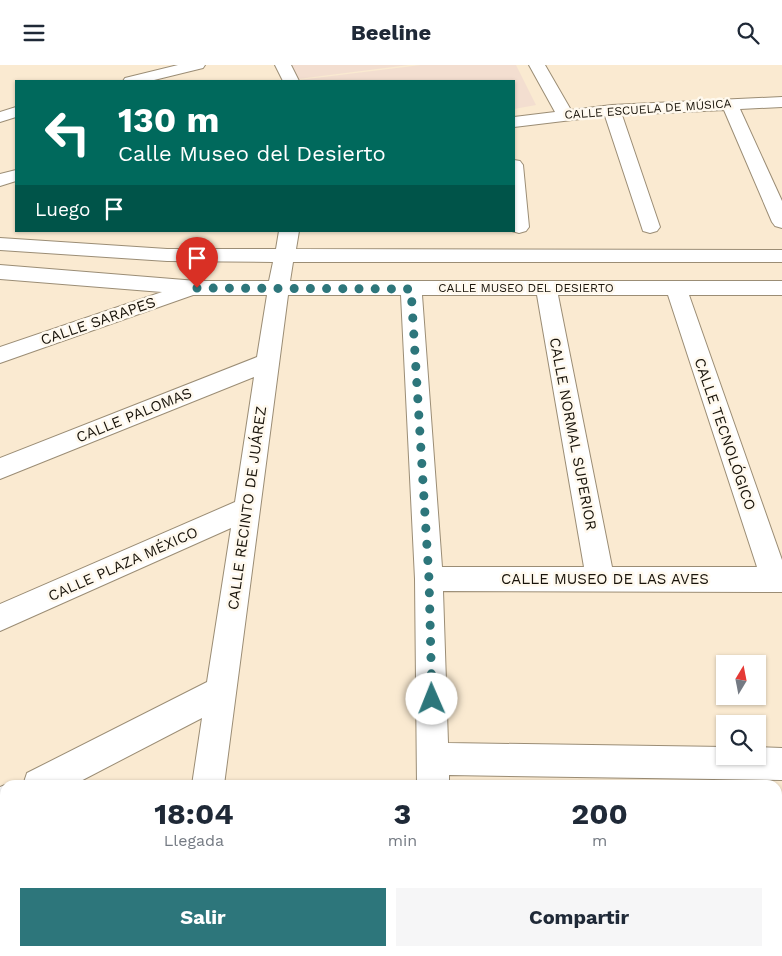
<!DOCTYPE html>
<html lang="es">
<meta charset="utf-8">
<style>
body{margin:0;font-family:"Work Sans",sans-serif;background:#f6f6f7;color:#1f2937;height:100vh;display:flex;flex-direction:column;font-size:19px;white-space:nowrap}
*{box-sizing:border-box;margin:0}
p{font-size:16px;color:#747a83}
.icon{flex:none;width:28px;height:28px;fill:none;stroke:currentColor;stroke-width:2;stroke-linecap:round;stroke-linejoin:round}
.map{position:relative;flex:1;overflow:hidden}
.sheet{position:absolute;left:0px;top:715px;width:782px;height:176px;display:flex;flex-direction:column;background:#fff;border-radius:15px 15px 0 0;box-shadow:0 1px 4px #0004}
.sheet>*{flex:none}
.top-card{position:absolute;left:15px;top:15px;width:500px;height:152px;border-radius:0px;box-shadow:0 1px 4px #0004;background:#00695c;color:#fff;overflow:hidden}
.needle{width:32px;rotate:10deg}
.buttons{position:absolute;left:716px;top:590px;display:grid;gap:10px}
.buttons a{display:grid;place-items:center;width:50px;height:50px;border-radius:0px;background:#fff;box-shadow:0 1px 4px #0004;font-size:25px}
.pin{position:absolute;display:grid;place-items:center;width:42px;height:42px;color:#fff;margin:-51px -21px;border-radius:50% 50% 50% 0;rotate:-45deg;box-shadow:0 0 5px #0007}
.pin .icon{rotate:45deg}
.me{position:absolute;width:55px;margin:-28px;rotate:359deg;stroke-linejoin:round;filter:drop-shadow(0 0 4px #0008)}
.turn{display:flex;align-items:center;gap:18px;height:105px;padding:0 20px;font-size:22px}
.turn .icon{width:65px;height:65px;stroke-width:2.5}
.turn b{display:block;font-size:35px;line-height:42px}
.then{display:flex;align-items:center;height:48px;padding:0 20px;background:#0003;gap:10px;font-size:19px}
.eta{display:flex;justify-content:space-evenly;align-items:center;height:85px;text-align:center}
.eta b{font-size:30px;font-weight:700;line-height:35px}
.cta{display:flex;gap:10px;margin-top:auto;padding:10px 20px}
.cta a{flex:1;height:58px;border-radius:0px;background:#2d767b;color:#fff;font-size:20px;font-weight:700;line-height:58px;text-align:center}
.cta a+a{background:#f6f6f7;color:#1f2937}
header{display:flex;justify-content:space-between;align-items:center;height:65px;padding:0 20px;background:#fff;font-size:22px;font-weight:700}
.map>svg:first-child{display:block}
</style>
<header><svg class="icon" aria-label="menu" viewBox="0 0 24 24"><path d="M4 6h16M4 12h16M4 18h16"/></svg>Beeline<svg class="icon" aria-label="search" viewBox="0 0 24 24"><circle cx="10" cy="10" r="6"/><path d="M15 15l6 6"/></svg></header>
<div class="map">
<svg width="782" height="891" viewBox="0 0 782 891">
<rect width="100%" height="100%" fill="#faead1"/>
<!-- education -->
<path fill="#f3ded0" d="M291,0H409L298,14Z
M421,0H516L536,40L514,44V16L299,15Z"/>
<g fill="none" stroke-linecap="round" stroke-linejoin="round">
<defs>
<path id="minor" d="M178,0H205L203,3L150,16H123L125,13Z
M275,0H291L299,16H283Z
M529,0H545L571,45L612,40L782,32V42L740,44L782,136V163L775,161L772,157L724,45L622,50L660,162L657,166L650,168L643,166L605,51L514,62V52L555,47Z
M16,42V52L0,57V47Z
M514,95L520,96L523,100L529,162L526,166L519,168L512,166Z
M16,105V116L0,121V109Z
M279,166H299L296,184L782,185V197H293L290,216H782V230H689L782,495V527L443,526L448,678L725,682V691H758V682L782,683V715L449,710V720H417L415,514L401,230H288L224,720H192L202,653L73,720H23L27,708L207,617L231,463L0,566V539L235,437L254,312L0,414V393L257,292L267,230H193L0,298V282L162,227L0,214V200L197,216H269L273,197L167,196L0,185V173L167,184H276ZM422,230H537L584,502H442ZM558,230H668L757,502H612Z
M5,720V755L0,757V722Z
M166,886H202L201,891H165Z
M416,886H452V891H416Z"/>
</defs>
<!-- minor casing -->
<use href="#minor" stroke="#9b8d75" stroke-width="2"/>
<!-- minor -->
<use href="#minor" fill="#fff" fill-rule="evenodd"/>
</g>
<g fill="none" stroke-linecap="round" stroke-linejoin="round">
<!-- route -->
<path stroke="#2d767b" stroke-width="9" stroke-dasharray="0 16.2" d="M197,223L411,224L429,514L432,634"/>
</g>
<g text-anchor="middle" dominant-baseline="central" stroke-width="5" stroke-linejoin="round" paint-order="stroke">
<!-- far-street labels -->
<g font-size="12" fill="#18130a" stroke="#fff9ee">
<text transform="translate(648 44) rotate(-4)">CALLE ESCUELA DE MÚSICA</text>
<text x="526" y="223">CALLE MUSEO DEL DESIERTO</text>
</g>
<!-- street labels -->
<g font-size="15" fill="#18130a" stroke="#fff9ee">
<text transform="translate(98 256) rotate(-19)">CALLE SARAPES</text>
<text transform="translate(134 350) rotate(-22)">CALLE PALOMAS</text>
<text transform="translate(573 369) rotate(79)">CALLE NORMAL SUPERIOR</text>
<text transform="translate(725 369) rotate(71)">CALLE TECNOLÓGICO</text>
<text transform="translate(247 443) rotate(-82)">CALLE RECINTO DE JUÁREZ</text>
<text transform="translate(123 499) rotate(-24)">CALLE PLAZA MÉXICO</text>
<text x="605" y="514">CALLE MUSEO DE LAS AVES</text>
</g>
</g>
</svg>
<div class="buttons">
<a><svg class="needle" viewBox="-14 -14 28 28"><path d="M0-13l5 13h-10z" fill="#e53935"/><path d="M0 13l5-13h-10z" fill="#747a83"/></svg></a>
<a><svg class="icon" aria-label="search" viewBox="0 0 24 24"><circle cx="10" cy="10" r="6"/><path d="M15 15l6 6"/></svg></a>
</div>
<div class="pin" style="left:197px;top:223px;background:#d93025"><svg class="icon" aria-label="arrive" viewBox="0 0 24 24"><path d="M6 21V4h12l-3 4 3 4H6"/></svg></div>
<svg class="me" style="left:432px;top:634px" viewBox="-20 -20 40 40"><circle r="19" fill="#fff"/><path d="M0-13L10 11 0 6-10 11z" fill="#2d767b"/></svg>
<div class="top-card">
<div class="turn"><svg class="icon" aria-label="left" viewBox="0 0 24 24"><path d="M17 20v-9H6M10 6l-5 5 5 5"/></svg><div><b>130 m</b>Calle Museo del Desierto</div></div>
<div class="then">Luego<svg class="icon" aria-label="arrive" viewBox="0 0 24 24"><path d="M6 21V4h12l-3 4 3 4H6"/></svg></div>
</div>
<section class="sheet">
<div class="eta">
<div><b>18:04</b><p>Llegada</p></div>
<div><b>3</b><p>min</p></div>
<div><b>200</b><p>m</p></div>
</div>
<div class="cta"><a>Salir</a><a>Compartir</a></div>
</section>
</div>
